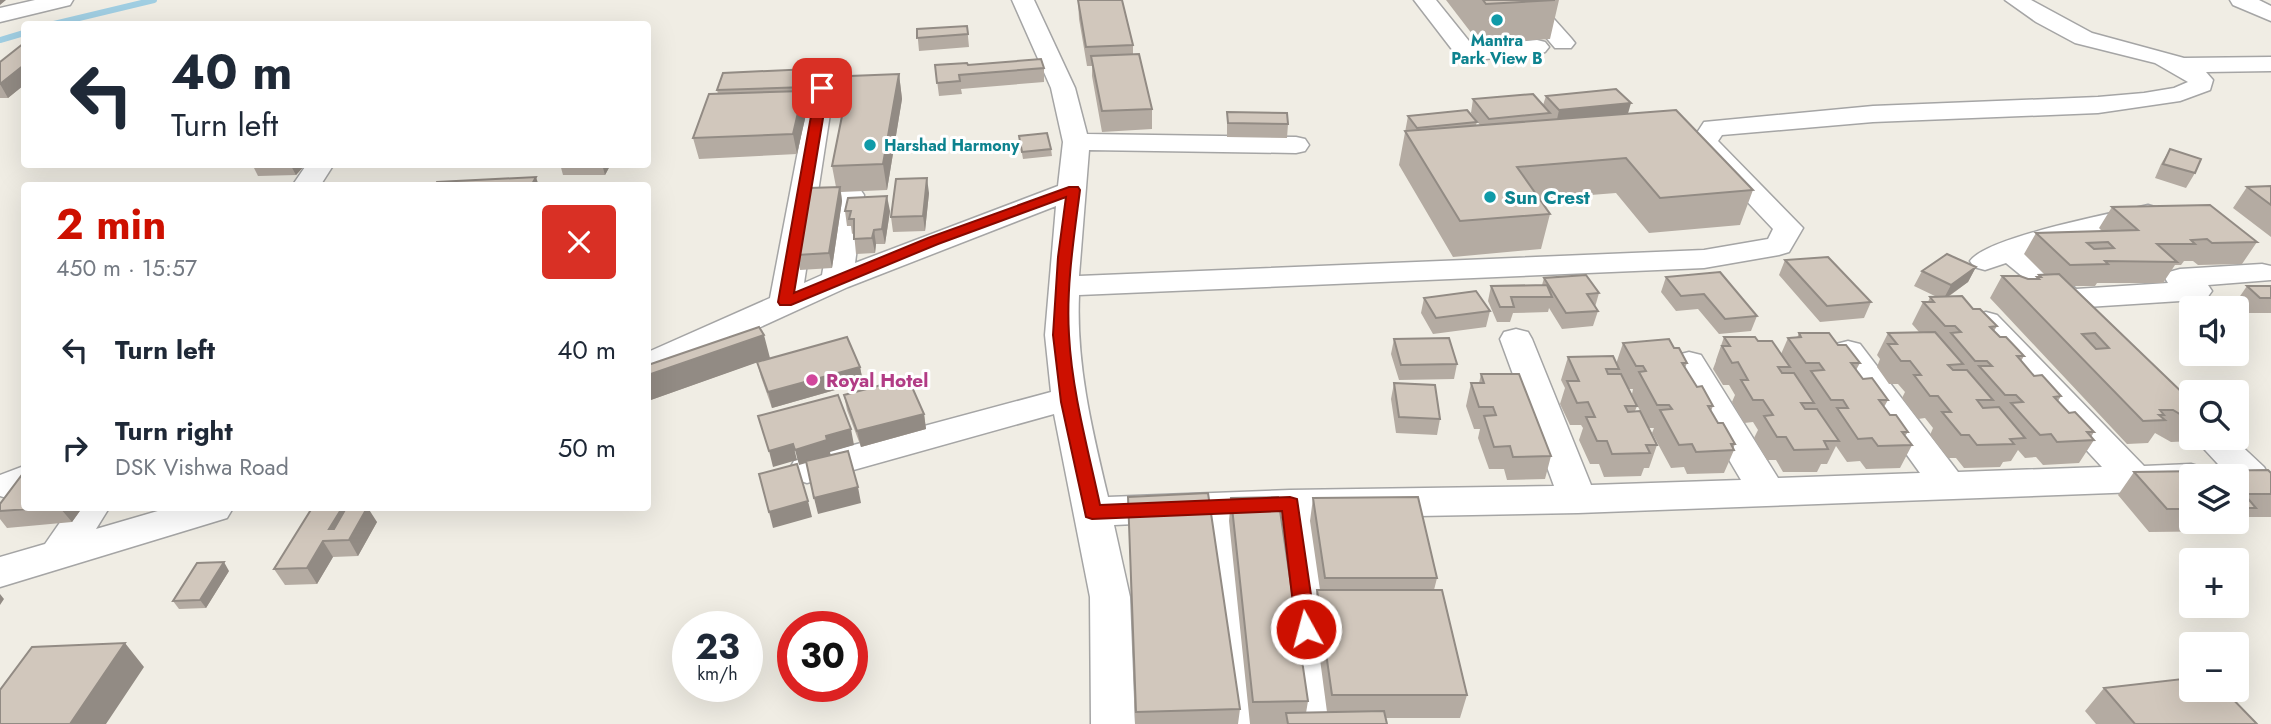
<!DOCTYPE html>
<meta charset="utf-8">
<style>
body{margin:0;font-family:Jost,sans-serif;background:#f6f6f7;color:#1f2937;height:100vh;display:flex;flex-direction:column;font-size:26px;white-space:nowrap}
*{box-sizing:border-box;margin:0}
p{font-size:23px;color:#747a83}
.icon{flex:none;width:38px;height:38px;fill:none;stroke:currentColor;stroke-width:2;stroke-linecap:round;stroke-linejoin:round}
.map{position:relative;flex:1;overflow:hidden}
.side{position:absolute;left:21px;top:182px;width:630px;height:329px;display:flex;flex-direction:column;background:#fff;border-radius:7px;box-shadow:0 7px 28px #0002}
.side>*{flex:none}
.guide{position:absolute;left:21px;top:21px;width:630px;height:147px;border-radius:7px;box-shadow:0 7px 28px #0002;background:#fff;color:#1f2937;overflow:hidden}
.buttons{position:absolute;left:2179px;top:296px;display:grid;gap:14px}
.buttons a{display:grid;place-items:center;width:70px;height:70px;border-radius:7px;background:#fff;box-shadow:0 7px 28px #0002;font-size:35px}
.speed{position:absolute;left:672px;top:611px;display:flex;gap:14px;font-size:35px;font-weight:700;text-align:center}
.speed>*{display:grid;place-content:center;width:91px;height:91px;border-radius:50%;background:#fff;box-shadow:0 7px 28px #0002;line-height:1}
.speed small{font-size:18px;font-weight:400}
.speed .limit{border:10px solid #d22;background:#fff;color:#111}
.pin{position:absolute;display:grid;place-items:center;width:60px;height:60px;color:#fff;margin:-30px;border-radius:14px;box-shadow:0 4px 10px #0006}
.me{position:absolute;width:77px;margin:-38px;rotate:353deg;stroke-linejoin:round;filter:drop-shadow(0 0 5px #0008)}
.turn{display:flex;align-items:center;gap:24px;height:147px;padding:0 35px;font-size:32px}
.turn .icon{width:91px;height:91px;stroke-width:2.5}
.turn b{display:block;font-size:49px;line-height:60px}
.round{display:grid;place-items:center;flex:none;width:74px;height:74px;border-radius:7px;background:#f6f6f7}
.overview{display:flex;align-items:center;justify-content:space-between;height:119px;padding:0 35px}
h1{font-size:42px;font-weight:700;line-height:52px;color:#cd1000}
ul{padding:0;list-style:none}
li{display:flex;align-items:center;gap:21px;height:98px;padding:0 35px}
li div{flex:1}
li b{display:block;font-size:26px}
li em{font-style:normal}
.map>svg:first-child{display:block}
</style>
<div class="map">
<svg width="2271" height="724" viewBox="0 0 2271 724">
<rect width="100%" height="100%" fill="#f0ede4"/>
<g fill="none" stroke-linecap="round" stroke-linejoin="round">
<!-- stream -->
<path stroke="#a0cee2" stroke-width="6" d="M54,24L154,0
M0,40L24,33"/>
<defs>
<path id="minor" d="M35,0H73L70,5L0,22V8Z
M1012,0H1034L1075,88L1087,134L1296,137L1305,139L1309,145L1305,151L1296,153L1089,150L1079,276L1704,250L1768,239L1773,229L1691,142L1704,122L1873,106L2098,97L2144,93L2174,88L2188,82L2155,63L2075,43L2036,22L2005,0H2031L2092,33L2184,58L2271,57V71L2206,72L2213,80L2210,90L2180,101L2098,113L1873,122L1722,135L1718,141L1803,228L1789,252L1779,255L1704,268L1079,295C1076,364 1092,430 1108,497L1290,490L1554,486L1500,339L1504,332L1516,329L1528,332L1532,339L1591,485L1741,480L1672,363L1677,355L1689,352L1701,355L1778,478L1920,473L1832,351L1836,344L1848,341L1860,344L1958,472L2102,467L1975,329L1970,322L1975,315L1986,312L1997,315L2144,466L2191,464L2204,468L2209,476H2191V490L1578,513L1311,518L1337,704L1331,717L1315,723L1299,717L1293,704L1273,519H1238L1264,713L1259,724H1225L1220,713L1200,521L1114,525L1130,597L1135,724H1091L1090,597L1054,414L807,483L794,479L789,470L794,461L1051,392L1045,335L1056,206L848,287L660,373L648,376V352L770,298L810,88L813,83L822,81L831,83L834,88L804,283L822,275L836,195L840,189L850,187L860,189L864,195L855,263L1058,186L1063,142L1051,88Z
M1414,0H1436L1473,46L1537,40L1545,42L1549,47L1545,52L1537,54L1475,60L1457,56Z
M1514,0H1537L1571,38L1575,43L1571,48H1555Z
M2230,0H2259L2271,6V21L2233,5Z
M307,164H334L320,186H292Z
M2148,205L2158,208L2162,214L2158,220L2077,238L2030,252L2076,289L2168,283L2165,278L2169,272L2180,269L2262,264L2271,266V280L2208,285L2212,291L2207,298L2196,300L2087,307L2074,313L2063,310L2006,263L1985,270L1974,267L1970,261C1987,237 2114,213 2148,205Z
M2194,438H2233L2264,467L2269,476L2264,485L2251,489L2238,485L2236,476H2229Z
M24,466V495L10,499L0,496V475Z
M70,508H109L96,529L168,508H233L227,518L0,587V557L45,544Z"/>
</defs>
<!-- minor casing -->
<use href="#minor" stroke="#a5a5a5" stroke-width="3"/>
<!-- minor -->
<use href="#minor" fill="#fff" fill-rule="evenodd"/>
</g>
<!-- wall -->
<path fill="#b4aba2" fill-rule="evenodd" d="M1078,0L1133,45V54L1152,109V129L1102,132L1092,76V66H1087L1079,19Z
M1446,0H1559L1550,39L1479,43Z
M967,26L969,47L919,51L917,29Z
M24,43V85L8,98H0V62Z
M935,65H968L1044,68V82L961,89L962,94L939,96Z
M899,74L902,99L887,190L841,192L842,201L832,268L800,270L797,255L836,187L832,166Z
M813,83L809,100L805,101L807,110L797,154L699,159L693,138L718,94L717,90Z
M1546,96L1628,114L1753,190L1740,225L1649,233L1616,193L1540,199L1550,214L1541,249L1453,257L1399,165L1408,116L1477,122L1476,125H1480L1471,113L1473,99L1543,105Z
M1227,112L1288,124L1287,138L1227,137Z
M1019,136L1051,149L1052,156L1023,159Z
M2170,149L2195,173L2186,188L2155,178L2161,164Z
M252,164H306L296,175L258,176Z
M560,164H611L605,175H563Z
M2271,186V237L2233,208L2247,187Z
M929,193L925,231L893,232L891,217Z
M2112,207L2257,242L2242,264L2198,265L2193,261H2184L2181,265H2175L2163,283H2097L2095,286H2072L2191,401V438H2195L2193,441L2171,442L2155,433L2148,443L2127,444L1990,298L2002,276L2028,279H2036L2039,275H2045L2024,254L2036,233L2102,231L2099,228Z
M845,211H890L885,244H876L875,253L856,254L854,233L852,234L851,226H847Z
M1785,260L1871,302L1864,318L1820,322L1779,275Z
M1976,267L1968,282L1948,297L1973,309L1997,326L1994,331L2000,337L2024,356L2021,361L2034,376L2061,396L2058,401L2069,413L2094,432L2091,437L2094,440L2079,463L2043,465L2036,457L2025,458L2018,450L2011,461L2003,462L2000,467L1964,468L1956,458H1948L1930,435L1933,428L1925,418L1918,419L1902,398L1905,392L1898,384H1889L1877,367L1880,359L1877,355L1888,333L1919,332L1912,324L1923,302H1928L1930,297H1937L1914,286L1922,271Z
M1666,277L1757,316L1751,331L1719,334L1698,309L1676,311L1661,292Z
M1544,278L1599,293L1595,307L1598,311L1593,326L1562,329L1549,308L1548,312L1513,313L1510,322H1497L1488,301L1491,286L1542,285Z
M2247,286H2271V313H2249L2236,302Z
M1424,298L1490,311L1486,327L1433,334L1421,313Z
M1799,333L1838,345L1860,363L1856,370L1863,379L1888,400L1884,407L1890,415L1908,432L1905,436L1912,445L1900,468L1866,469L1860,461L1847,462L1836,446L1827,464H1821L1817,472H1783L1776,460H1767L1754,438L1758,430L1753,422L1744,423L1732,402L1735,395L1729,385H1723L1713,369L1716,361V360L1724,337L1758,341L1781,354L1788,338H1797Z
M1394,339L1457,364L1454,379L1399,380L1391,354Z
M1623,343L1674,348L1687,363L1685,368L1697,387L1713,406L1711,411L1718,423L1735,444L1733,449L1734,450L1724,473L1687,474L1684,467L1671,468L1652,433L1654,428H1649L1657,445L1649,468H1644L1641,476L1604,477L1599,464H1590L1579,440L1583,428L1581,425H1570L1560,404L1565,388L1561,380L1568,357L1616,364ZM1629,389H1633L1632,394L1640,411H1635L1637,406Z
M770,358L761,361L860,367L863,382L772,408L761,377L757,362L648,401V365Z
M1481,374L1551,456L1545,479L1507,480L1504,469H1489L1478,438L1480,429H1474L1466,406L1471,383H1479Z
M1394,383L1440,419L1437,435L1396,433L1391,399Z
M844,395L924,414L926,429L861,447L847,410Z
M2134,472L2271,473V517H2249L2237,531L2149,532L2118,495ZM2191,476H2236V522H2191Z
M1128,497L1240,709L1238,724H1135Z
M1231,498L1308,701L1306,713L1327,712L1314,614L1317,590H1320L1310,521L1313,498L1437,578L1434,590L1467,695L1460,718H1386L1387,724H1250L1229,521Z
M0,504L24,508H82L72,522L7,528L0,519Z
M312,508H345L377,522L358,556L333,557L317,584L285,585L274,569Z
M229,571L206,608L179,609L173,601Z
M2104,688L2257,724H2096L2085,711Z"/>
<!-- shaded-wall -->
<path fill="#928b84" d="M0,0H6L0,5Z
M24,65V85L8,98L0,84Z
M810,69L813,83L809,100L807,87Z
M899,74L902,99L887,190L883,164Z
M803,91L807,110L797,154L793,134Z
M1631,103L1627,117L1556,124L1559,110Z
M290,164H306L296,175Z
M602,164H611L605,175Z
M536,177L539,186H531Z
M927,178L929,193L925,231L923,216Z
M840,187L842,201L832,268L829,253Z
M887,196L890,211L885,244L882,229Z
M874,230L876,244L875,253L872,238Z
M1976,267L1968,282L1943,300L1951,285Z
M764,335L770,358L648,401V375Z
M860,367L863,382L772,408L768,392Z
M924,414L926,429L861,447L857,431Z
M851,429L854,445L830,452L831,456L799,465L795,450L826,436Z
M793,444L797,460L773,467L769,451Z
M858,487L861,503L818,514L814,498Z
M808,501L812,517L773,528L769,512Z
M60,508H82L72,522Z
M342,508H345L353,521L342,540L329,529Z
M367,508H368L377,522L358,556L349,540Z
M323,541L333,557L317,584L307,568Z
M224,562L229,571L206,608L200,600Z
M0,594L4,599L0,605Z
M125,643L144,667L106,724H70Z"/>
<!-- building -->
<path fill="#d1c7bc" stroke="#928b84" stroke-width="2" fill-rule="evenodd" d="M1078,0H1122L1133,45L1086,47Z
M1483,0H1555L1486,4Z
M967,26L968,34L917,38V29Z
M24,43V65L0,84V62Z
M1139,54L1152,109L1102,111L1091,56Z
M1041,59L1044,68L959,75L960,81L937,83L935,65L967,63L968,65Z
M810,69L807,87L717,90L723,73Z
M899,74L883,164L832,166L850,76Z
M1616,89L1631,103L1559,110L1546,96Z
M803,91L793,134L693,138L709,94Z
M1533,94L1550,113L1489,119L1473,99Z
M1467,110L1477,122L1417,128L1408,116Z
M1676,110L1753,190L1660,198L1626,158L1517,167L1550,214L1460,221L1405,131Z
M1227,112L1287,113L1288,124L1228,123Z
M1047,133L1051,149L1022,152L1019,136Z
M2170,149L2201,159L2195,173L2163,164Z
M536,177L531,186H435L437,182Z
M927,178L923,216L891,217L896,179Z
M2271,186V205L2247,187Z
M840,187L829,253L797,255L809,188Z
M887,196L882,229L874,230L872,238L854,239V219H849L851,211H845L848,198Z
M2210,205L2257,242L2212,243L2207,239L2191,240L2195,244H2157L2177,262L2105,261L2108,264L2070,265L2036,233L2138,230L2112,207ZM2108,242L2114,248L2094,249L2087,243Z
M1947,254L1976,267L1951,285L1922,271Z
M1828,257L1871,302L1827,306L1785,260Z
M1720,272L1757,316L1725,319L1704,294L1681,296L1666,277Z
M2059,274L2191,401V419H2188L2173,410H2160L2164,415H2159L2165,420L2143,421L2002,276H2020L2028,279H2039L2037,277H2041L2039,275ZM2095,333L2109,348L2096,349L2082,334Z
M1586,275L1599,293L1587,294L1598,311L1566,313L1544,278Z
M1547,285L1552,297H1511L1514,307H1500L1491,286Z
M2247,286H2271V298H2260Z
M1476,291L1490,311L1436,318L1424,298Z
M1962,296L1973,309H1980L1997,326L1990,327L2000,337H2006L2024,356H2017L2034,376L2042,375L2061,396L2054,397L2069,413L2075,412L2094,432H2087L2094,440L2057,442L2051,434L2040,435L2011,403L2023,402L2016,395H2005L1979,366H1992L1987,361H1975L1951,333L1961,332L1955,326H1945L1923,302H1934L1930,297Z
M759,327L764,335L648,375V365Z
M1935,332L1963,364L1948,365L1953,370H1967L1993,400H1977L1983,408L1999,407L2025,438L2010,439L2014,444L1977,445L1969,435H1961L1942,412H1951L1938,396H1930L1914,375H1921L1910,361H1901L1888,344H1897L1888,333Z
M1799,333H1829L1838,345H1846L1860,363H1851L1863,379L1872,378L1888,400H1879L1890,415H1896L1908,432H1902L1912,445L1878,446L1872,438L1858,439L1837,408H1848L1843,400H1831L1811,371L1824,370L1819,363H1806L1788,338L1801,337Z
M847,337L860,367L768,392L757,362Z
M1724,337H1755L1758,341H1772L1790,367H1778L1782,373H1794L1814,403H1801L1805,409H1817L1839,441H1824L1828,449L1794,450L1786,437H1777L1764,416L1773,415L1763,400H1753L1741,380H1748L1738,362L1732,363L1722,346H1730Z
M1449,338L1457,364L1401,365L1394,339Z
M1669,339L1674,348H1679L1687,363H1682L1697,387L1702,386L1713,406H1708L1718,423H1723L1735,444H1731L1734,450L1696,452L1692,444L1679,445L1660,410L1672,409L1669,405H1657L1639,372L1646,371L1643,366H1636L1623,343Z
M1613,356L1619,369H1606L1608,374H1621L1637,406H1625L1628,412L1640,411L1657,445H1646L1650,453L1612,454L1607,441H1597L1586,417H1595L1588,402L1577,403L1567,381H1579L1568,357Z
M1481,374H1519L1551,456L1513,457L1510,446L1494,447L1484,416L1496,415L1493,407H1479L1471,383H1484Z
M908,378L924,414L857,431L844,395Z
M1394,383L1435,385L1440,419L1399,417Z
M838,395L851,429L826,436L827,440L795,450L793,444L769,451L758,416Z
M848,451L858,487L814,498L806,461Z
M797,464L808,501L769,512L759,474Z
M2268,470L2271,473V494H2244L2256,508H2236V476H2191V509H2167L2134,472Z
M24,472V508H43L0,511V504Z
M1208,493L1240,709L1136,712L1128,497Z
M1278,497L1308,701L1253,702L1231,498Z
M1418,497L1437,578H1325L1313,498Z
M312,508H342L329,529H334L346,508H367L349,540L323,541L307,568L274,569Z
M224,562L200,600L173,601L197,563Z
M1317,590H1442L1467,695H1332Z
M125,643L70,724H0V690L32,647Z
M2191,678V690H2224L2257,724H2135L2104,688Z
M1384,711L1387,724H1288L1286,713Z"/>
<!-- route -->
<path fill="#cd1000" stroke="#850a00" stroke-width="2" d="M822,85L828,88L794,293L928,238L1069,187H1078L1080,190C1074,237 1066,287 1069,335C1072,392 1088,449 1100,505L1290,497L1297,499L1316,629L1313,634L1306,637L1299,634L1296,629L1282,511L1092,519L1086,517L1061,402L1053,335L1058,257L1066,197L938,244L791,305H780L778,302L816,88Z"/>
<!-- markers -->
<g fill="#0f9aa8" stroke="#fff" stroke-width="2.5">
<circle cx="1497" cy="20" r="7"/>
<circle cx="870" cy="145" r="7"/>
<circle cx="1490" cy="197" r="7"/>
</g>
<circle fill="#d1479c" stroke="#fff" stroke-width="2.5" cx="812" cy="380" r="7"/>
<g text-anchor="middle" dominant-baseline="central" stroke-width="6" stroke-linejoin="round" paint-order="stroke">
<!-- far-culture labels -->
<g font-size="16" font-weight="bold" fill="#0d838f" stroke="#fff">
<text x="1497" y="40">Mantra<tspan x="1497" dy="18">Park View B</tspan></text>
<text x="884" y="145" text-anchor="start">Harshad Harmony</text>
</g>
<!-- culture labels -->
<g font-size="19" font-weight="bold" fill="#0d838f" stroke="#fff" text-anchor="start">
<text x="1504" y="197">Sun Crest</text>
</g>
<!-- hotel labels -->
<g font-size="19" font-weight="bold" fill="#b23c85" stroke="#fff" text-anchor="start">
<text x="826" y="380">Royal Hotel</text>
</g>
</g>
</svg>
<div class="buttons">
<a><svg class="icon" aria-label="sound" viewBox="0 0 24 24"><path d="M4 9h4l5-4v14l-5-4H4zM17 9q2 3 0 6"/></svg></a>
<a><svg class="icon" aria-label="search" viewBox="0 0 24 24"><circle cx="10" cy="10" r="6"/><path d="M15 15l6 6"/></svg></a>
<a><svg class="icon" aria-label="layers" viewBox="0 0 24 24"><path d="M12 4l9 5-9 5-9-5zM3 14l9 5 9-5"/></svg></a>
<a>+</a>
<a>−</a>
</div>
<div class="speed"><div>23<small>km/h</small></div><div class="limit">30</div></div>
<div class="pin" style="left:822px;top:88px;background:#d93025"><svg class="icon" aria-label="arrive" viewBox="0 0 24 24"><path d="M6 21V4h12l-3 4 3 4H6"/></svg></div>
<svg class="me" style="left:1306px;top:629px" viewBox="-20 -20 40 40"><circle r="17" fill="#cd1000" stroke="#fff" stroke-width="3"/><path d="M0-11L8 9 0 5-8 9z" fill="#fff"/></svg>
<div class="guide">
<div class="turn"><svg class="icon" aria-label="left" viewBox="0 0 24 24"><path d="M17 20v-9H6M10 6l-5 5 5 5"/></svg><div><b>40 m</b>Turn left</div></div>
</div>
<section class="side">
<div class="overview"><div><h1>2 min</h1><p>450 m · 15:57</p></div><a class="round" style="background:#d93025;color:#fff"><svg class="icon" aria-label="close" viewBox="0 0 24 24"><path d="M6 6l12 12M18 6L6 18"/></svg></a></div>
<ul>
<li><svg class="icon" aria-label="left" viewBox="0 0 24 24"><path d="M17 20v-9H6M10 6l-5 5 5 5"/></svg><div><b>Turn left</b></div><em>40 m</em></li>
<li><svg class="icon" aria-label="right" viewBox="0 0 24 24"><path d="M7 20v-9h11M14 6l5 5-5 5"/></svg><div><b>Turn right</b><p>DSK Vishwa Road</p></div><em>50 m</em></li>
</ul>
</section>
</div>
